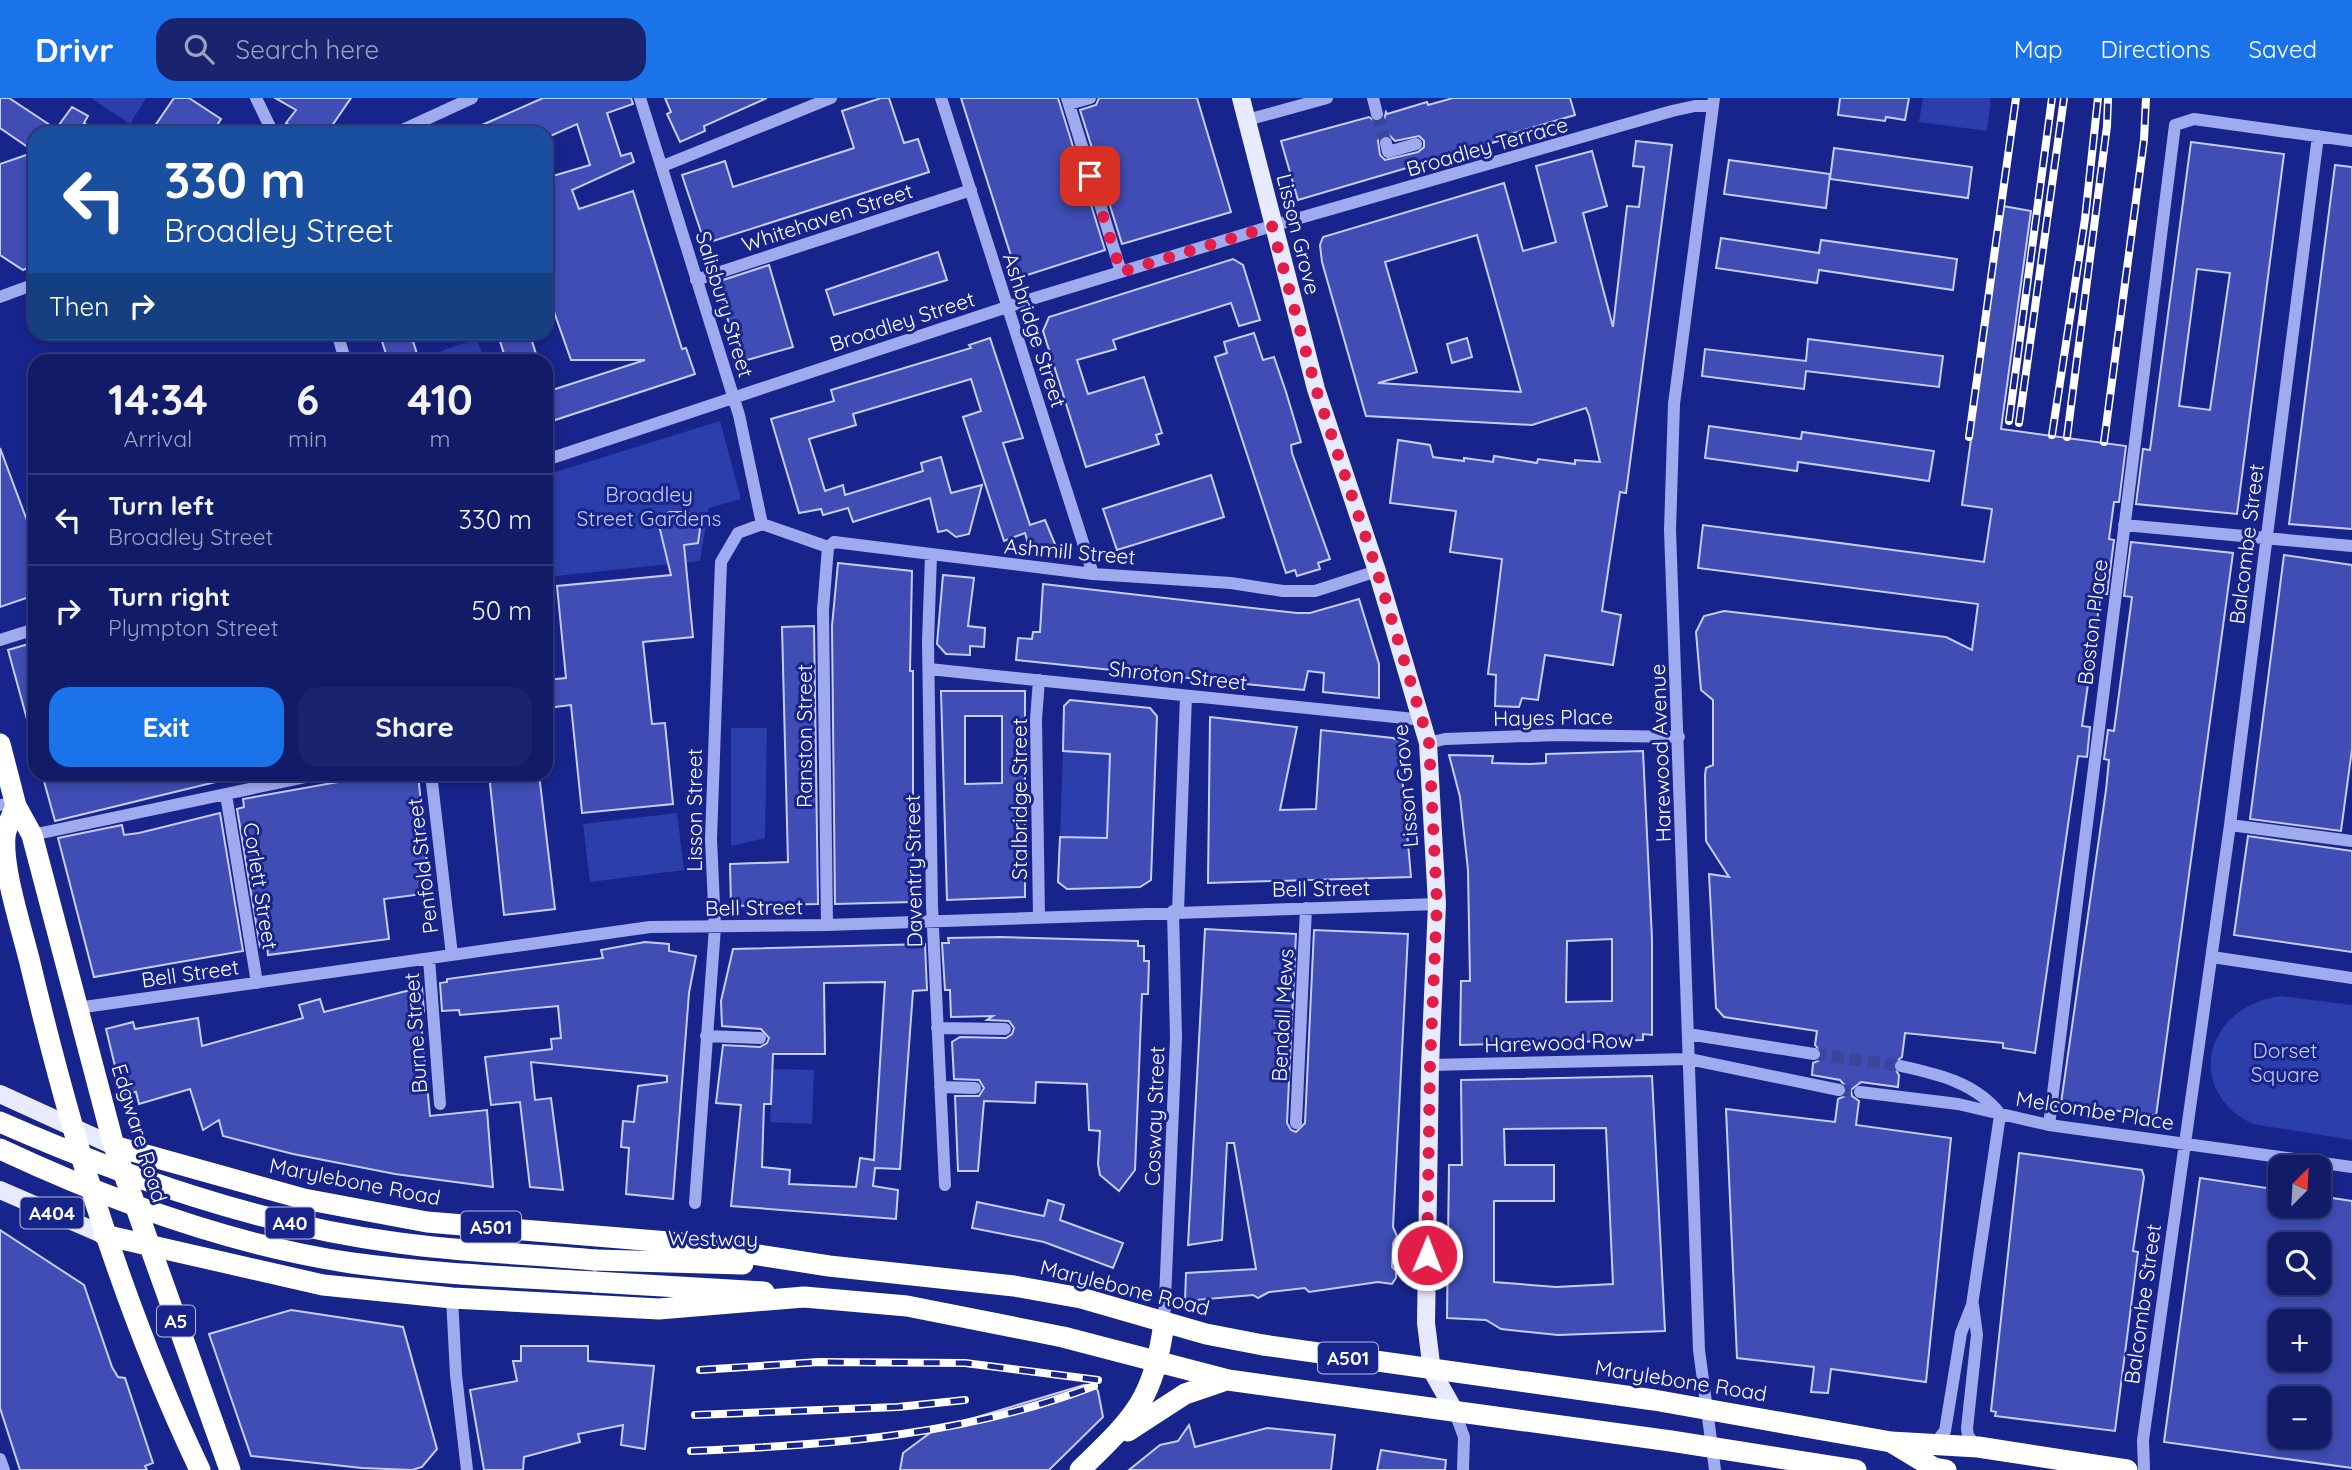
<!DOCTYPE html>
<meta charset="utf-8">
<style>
body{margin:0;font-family:Quicksand,sans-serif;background:#1a246e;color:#f1f3f6;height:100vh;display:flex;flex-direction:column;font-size:26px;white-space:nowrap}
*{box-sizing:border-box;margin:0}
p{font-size:23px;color:#9ca1c0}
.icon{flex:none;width:38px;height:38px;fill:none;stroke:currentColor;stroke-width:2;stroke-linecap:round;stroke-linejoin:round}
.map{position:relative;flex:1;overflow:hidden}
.side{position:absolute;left:28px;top:256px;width:525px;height:427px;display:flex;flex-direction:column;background:#111b68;border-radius:21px;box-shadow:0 4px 10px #0003,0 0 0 2px #30397c}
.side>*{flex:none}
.guide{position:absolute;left:28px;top:28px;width:525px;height:214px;border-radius:21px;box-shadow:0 4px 10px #0003,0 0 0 2px #30397c;background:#1a4fa0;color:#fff;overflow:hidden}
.needle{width:46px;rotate:24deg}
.fabs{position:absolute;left:2268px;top:1057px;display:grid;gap:14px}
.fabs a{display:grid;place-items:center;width:63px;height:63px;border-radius:14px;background:#111b68;box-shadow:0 4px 10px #0003,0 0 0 2px #30397c;font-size:35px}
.pin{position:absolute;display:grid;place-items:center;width:60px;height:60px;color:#fff;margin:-30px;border-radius:14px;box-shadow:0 4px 10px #0006}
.me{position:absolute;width:77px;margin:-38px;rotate:1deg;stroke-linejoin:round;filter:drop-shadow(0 0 5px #0008)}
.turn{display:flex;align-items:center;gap:24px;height:147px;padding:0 21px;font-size:32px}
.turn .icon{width:91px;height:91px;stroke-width:2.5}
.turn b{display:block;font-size:49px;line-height:60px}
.then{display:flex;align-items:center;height:66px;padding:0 21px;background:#0003;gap:14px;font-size:26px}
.eta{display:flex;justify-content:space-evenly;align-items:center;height:119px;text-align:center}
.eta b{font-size:42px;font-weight:700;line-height:49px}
.button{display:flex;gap:14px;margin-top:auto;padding:14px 21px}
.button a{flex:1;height:80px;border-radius:21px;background:#1a73e8;color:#fff;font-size:28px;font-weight:700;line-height:80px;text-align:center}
.button a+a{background:#1a246e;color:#f1f3f6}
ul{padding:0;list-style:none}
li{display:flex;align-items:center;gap:21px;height:91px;padding:0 21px;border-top:2px solid #30397c}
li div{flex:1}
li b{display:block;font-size:26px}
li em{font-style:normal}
header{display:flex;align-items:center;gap:42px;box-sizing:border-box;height:98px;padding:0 35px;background:#1a73e8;color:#fff}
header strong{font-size:33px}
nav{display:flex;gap:38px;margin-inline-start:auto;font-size:24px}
.search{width:490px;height:63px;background:#1a246e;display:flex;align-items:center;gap:18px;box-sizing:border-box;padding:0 24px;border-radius:21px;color:#9ca1c0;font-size:26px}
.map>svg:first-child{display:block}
</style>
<header>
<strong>Drivr</strong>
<div class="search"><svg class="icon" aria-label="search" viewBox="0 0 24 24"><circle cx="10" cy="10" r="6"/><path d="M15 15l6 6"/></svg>Search here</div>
<nav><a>Map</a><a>Directions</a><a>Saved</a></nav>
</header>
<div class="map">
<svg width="2352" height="1372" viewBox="0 0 2352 1372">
<rect width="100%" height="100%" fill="#17248b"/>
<!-- green -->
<path fill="#2c3dac" d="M91,0H146L130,26Z
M1923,0H1991L1987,33L1919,24Z
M477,241L484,262H445L441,253Z
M720,323L741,401L709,410L700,463L546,479V377Z
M731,630H767L765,740L731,748Z
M1063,653L1110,656L1107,740L1060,739Z
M677,715L684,772L590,784L583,726Z
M2281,898L2352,907V1042L2253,1026C2183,992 2205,908 2281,898Z
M773,971L814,972L812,1026L770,1024Z"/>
<!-- building -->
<path fill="#3f4db4" stroke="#c7cdfb" stroke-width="2" fill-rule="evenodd" d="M0,0H9L56,31L72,9L88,18L84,25L100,35H35V54L0,30Z
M174,0H189L221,21L212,35H150Z
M275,0H351L327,35H301L286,25L296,12Z
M543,0H631L633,6L607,15L621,58L631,55L634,64L572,92L579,111L633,93L682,251L686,250L695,276L546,325V294L645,262H571L546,191V80L590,67L577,26L546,40V35H464Z
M665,0H767L704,28L705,33L680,44L667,16L671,14Z
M881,0H889L904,45L918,41L929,74L710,144L708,138L703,140L682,77L725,63L733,89L854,50L842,13Z
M961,0H1058L1105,152L1018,180Z
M1099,0H1197L1231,114L1122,146L1080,12L1096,7Z
M1453,0H1570L1575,17L1511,36L1512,39L1298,102L1281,43L1369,19L1378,25L1384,22L1386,14L1387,16L1427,4L1428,7ZM1389,37L1395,43L1419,38L1424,43V49L1418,54L1385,62L1380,57L1378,43L1381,38Z
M1840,0H1909L1905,22L1886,19L1885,23L1838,17Z
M1636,43L1672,47L1626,395L1620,394L1602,513L1621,517L1613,567L1545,557L1538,602L1522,600L1519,609L1495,608L1496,577L1488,576L1502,461L1450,454L1456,413L1390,405L1398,342L1430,347L1433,359L1464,363V360L1493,364L1494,358L1537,365L1538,361L1575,366V362L1600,364L1589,317L1586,310L1532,327L1366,318L1322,164L1320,147L1323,139L1504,85L1523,153L1556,144L1536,68L1592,53L1607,108L1583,115L1613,229L1627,108L1639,109L1644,69L1633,68ZM1477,137L1521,294L1378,285L1417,274L1385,164Z
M2191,44L2284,56L2237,416L2136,406L2143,351L2150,352ZM2197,171L2230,175L2210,312L2179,308Z
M1834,50L1972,69L1968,100L1830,81Z
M35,54V167L23,172L0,157V66Z
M1729,62L1830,76L1826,110L1724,96Z
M2335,67L2352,69V431L2289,426Z
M2003,108L2031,113L2001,331L2126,348L2119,404H2114L2109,441L2114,442L2107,496L2101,495L2082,628L2090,629L2087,659L2078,658L2035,955L2003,950V945L1905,935L1902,959L1892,967L1899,977L1898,989L1861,984L1851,992L1852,998L1859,1003L1856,1027L1951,1040L1926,1284L1831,1271L1828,1295L1811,1294L1814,1269L1737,1260L1726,1011L1835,1024L1838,1001L1845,998L1847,990L1840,982L1812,977L1813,965L1820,962L1823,957L1815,947L1817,933L1724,919L1716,910L1709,776L1729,779L1706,743L1705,677L1706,670L1713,667V602L1701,592L1696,534L1704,518L1724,513L1946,539L1972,552L1978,506L1698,470L1703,427L1984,464L1992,411L1962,407Z
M1721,140L1819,155L1821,142L1957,161L1953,192L1819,172L1817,185L1716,170Z
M938,154L947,182L834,217L826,192Z
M1233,161L1243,167L1260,222L1239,228L1231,205L1113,242L1116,251L1077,262L1088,296L1144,279L1162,335L1156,337L1159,346L1086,369L1043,233L1049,219Z
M769,167L793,249L740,264L717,184Z
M379,234H410L419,262H388Z
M497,234H529L538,262H506Z
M1254,235L1263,262L1274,259L1286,294L1301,344L1291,347L1292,355L1330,461L1318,465L1320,471L1297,478L1295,472L1286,475L1215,259L1227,255L1224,244Z
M990,240L1023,340L1003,345L1030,427L1045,422L1057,451L1029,449L1025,435L1004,443L963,319L981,313L971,281L853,316L856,327L809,341L825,393L843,387L845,397L923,373L921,365L941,359L951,395L982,387L969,436L956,439L947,432L938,434L930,400L853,424L848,410L823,417L821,411L799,415L771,321L834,303L831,292L971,250L969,247Z
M1467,240L1472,259L1452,265L1447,246Z
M1808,241L1943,258L1939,289L1806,273L1804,291L1702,278L1705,251L1806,263Z
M1709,328L1801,341L1802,334L1934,353L1929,383L1798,364L1797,373L1705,360Z
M0,350L35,444V497L0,509Z
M1211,377L1224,419L1117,452L1103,411Z
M670,414H687L701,424L698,445L684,447L693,539L643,544L652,626L665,625L673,706L582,715L571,607L546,610V582L566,580L557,488L671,477L657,419Z
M2131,444L2233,455L2156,1018L2061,1005L2106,692L2109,662L2104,661L2108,632L2114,633L2132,499L2124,498Z
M2284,457L2352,467V651L2341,733L2250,721Z
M838,465L912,473L910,573H913V804L835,806L832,528Z
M943,477L974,480L968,528L985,530L984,549L970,548V557L946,556L937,546Z
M1043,486L1297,515H1310L1359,501L1379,566V600L1323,594L1324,575L1308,573L1304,592L1016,562L1018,540L1032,541L1033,534H1040Z
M814,528L818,806L731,808L730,766L788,764L782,529Z
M35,544V631L30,632L8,552Z
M941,593H1025V799L947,802ZM965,618H1002V685L965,686Z
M1070,602L1150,610L1157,618L1151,782L1140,789L1067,791L1058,784L1060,739L1107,740L1110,656L1063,653L1064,608Z
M1210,619L1297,629L1280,712L1316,711L1321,632L1393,640L1399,643L1411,779L1208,785Z
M1643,653L1652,841V937L1643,936V942L1460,947L1461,883H1470L1468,772L1460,699L1449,657L1493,658L1492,665L1530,666L1546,665V656ZM1612,841V903L1566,904L1567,843Z
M42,676H219L220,683L55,723Z
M239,676H280L240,684Z
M383,676H418L430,795L384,801L389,841L268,857L267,848L260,849L237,711L244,709L243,701Z
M489,676H539L555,811L504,817Z
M220,715L243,853L94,879L58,740L122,727L124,737L139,735Z
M2248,738L2352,753V854L2234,837Z
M1205,831L1296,836L1287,1025L1291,1032L1296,1034L1305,1025L1314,832L1408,836L1393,1129L1397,1138L1393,1145L1392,1169L1396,1173V1180L1392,1186L1378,1184L1309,1194L1305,1190L1269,1194L1258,1200L1253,1197L1185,1203L1186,1175L1256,1171L1234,1045H1227L1222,1142L1188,1147Z
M1000,839L1138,843V848H1144V863H1149L1148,896H1142L1135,1072L1119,1093L1100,1077L1098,1066L1100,1033L1089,1032L1087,986L1036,984L1035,1005L984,1003L978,1073H958L955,998H979L984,990L979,982L954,981L952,944L960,939L1006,940L1012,936L1014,930L1009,923L987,922L993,918L951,919L950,892H945L942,845H949L948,840Z
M645,844L669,846V853L696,858L689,895L673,1101L626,1096L629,1050L621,1049L623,1023L634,1024L638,988L667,984V978L531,964L535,1002L551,1000L563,1092L530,1089L520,1004L491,1007L485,959L552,951L551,941L561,940L558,908L460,917L459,912L442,913L440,885L447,884V881L603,860L601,852Z
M925,846L927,892L913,893L900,1071L875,1070L873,1088L898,1092L896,1121L731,1108L741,1007L716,1005L723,947L760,949L767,945L769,940L761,931L722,928L721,903L733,851ZM885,884L874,1062L860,1060L856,1089L789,1086L790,1072L762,1069L764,1006H771L773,956H825L824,885Z
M422,889L424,914H420L430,1018L487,1012L493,1089L395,1076L293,1056L223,1038L219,1022L203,1032L190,991L139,1006L136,994L124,996L121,993L106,931L133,924L135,931L198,920L202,948L303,920L299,907L320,901L324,914Z
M1652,978L1665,1233L1558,1237L1501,1231L1486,1222L1447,1220L1449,1067H1462L1461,982ZM1606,1030L1613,1186L1556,1189L1494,1184V1103H1554V1067H1505L1504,1031Z
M2019,1055L2142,1072L2144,1079L2133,1153L2138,1154L2115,1333L1995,1318L1996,1314L1991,1313Z
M2200,1080L2280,1092V1108H2319V1098L2352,1103V1370L2164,1344ZM2280,1146H2319V1185H2280ZM2280,1223H2319V1262H2280ZM2280,1300H2319V1339H2280Z
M1048,1102L1064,1107L1060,1122L1123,1145L1113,1170L1044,1144L972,1130L977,1104L1044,1118Z
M0,1132L84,1187L112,1269L118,1279L125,1280L153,1365L145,1368L147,1372H20L0,1310Z
M291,1212L403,1229L437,1351L422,1369L412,1372L362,1370L251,1358L209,1236Z
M521,1248H588V1263L654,1268L645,1351L621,1347L623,1327L578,1336L580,1344L524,1359L523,1372H484L470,1292L517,1283L513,1263H521Z
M1084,1287L1094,1288L1098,1293L1103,1319L1049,1372H900L903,1355L934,1332Z
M1189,1327L1195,1349L1267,1330L1335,1337L1331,1372H1129L1160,1347L1178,1343Z
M1381,1352L1446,1362L1445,1372H1377Z"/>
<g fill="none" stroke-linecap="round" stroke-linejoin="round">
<!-- minor-tunnel -->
<path stroke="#3a459c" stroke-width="12" stroke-dasharray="12 6" stroke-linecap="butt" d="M1377,16L1386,45
M1814,956L1901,968
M1839,992L1860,994"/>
<!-- minor -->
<path stroke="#a0abef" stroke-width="12" d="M256,0L273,35
M640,0L739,317L762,426
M941,0L1093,476
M1067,0L1121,174
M1373,0L1377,16
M1714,0L1674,306L1670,432L1699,1252L1715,1372
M1069,6L1090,0
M1247,22L1327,0
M396,35L472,0
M1386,45L1388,54L1416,46
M663,68L831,0
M696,182L971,92
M0,199L35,186
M337,234L345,262
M546,362L1025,203L1272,128L1672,13L1695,8H1713
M762,426L828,449L834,444L1093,476L1231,485L1283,493H1315L1377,473
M2124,427L2352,448
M931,457L928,544L932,808L945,1087
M0,542L35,531
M929,571L1424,622
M1039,582L1036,621L1039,819
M1428,645L1445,641L1557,637L1679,639
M431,676L452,857
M226,697L257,885
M0,707L15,705
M2230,727L2352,743
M32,737L320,676
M1178,813L1186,598
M827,827L823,512L828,449
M2212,859L2352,880
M429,861L440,1006
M77,910L650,829L827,827L1437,806
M937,930L1005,931
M1688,936L1814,956
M706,938L760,940
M1430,967L1689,961L1839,992
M1901,968C1938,976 1976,985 2000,1016
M940,989L975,990
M1860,994L1958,1006L2049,1027L2352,1069
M1296,1025L1306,810
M2049,1027L2175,27L2194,21L2352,43
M695,1105L715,829L711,741L721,464L738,435L762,426
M452,1200L456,1277L467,1372
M1973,1207L1977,1237L1967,1330L1968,1338L1977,1348
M1164,1225L1176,940L1173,813
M1454,1312L1464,1339L1463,1372
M1935,1345L1945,1333L1961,1235L1972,1207L2000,1017
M0,1361L4,1372
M2144,1372L2143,1342L2230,727L2318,38"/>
<!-- major -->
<path stroke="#e8eaff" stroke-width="18" d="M1241,0L1316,291L1377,473L1428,645L1437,806L1430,967L1426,1225L1432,1273L1454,1312
M0,996L114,1048
M0,1092L104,1137"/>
<!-- highway -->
<path stroke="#fff" stroke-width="21" d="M0,646L16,708L32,737L114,1048L230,1372
M16,708C12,718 6,729 5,738C2,773 23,834 31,869C72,1041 123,1211 200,1372
M114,1048L304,1101L427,1124L681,1145L829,1168L1014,1188L1081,1200L1206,1236L1263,1247L1654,1302L1891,1344L1978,1349L2127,1372
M104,1137L323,1187L452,1200L659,1211L804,1199L907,1208L1063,1239L1228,1282L1671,1343L1856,1372
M595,1162L743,1166
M595,1184L764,1194
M1128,1333L1185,1296L1226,1282
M1891,1344L1934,1370L1946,1372
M1080,1372C1134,1319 1153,1304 1164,1225"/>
<defs>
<path id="rail" d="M2009,323L2052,0
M2019,325L2064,0
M2052,337L2085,121L2098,0
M1969,339L2016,0
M2067,339L2107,28L2108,0
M2104,344L2144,42L2146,0
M700,1272L819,1264L965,1265L1098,1282
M695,1317L898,1309L965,1302
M691,1353C828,1347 964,1338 1094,1288"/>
</defs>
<!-- rail casing -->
<use href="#rail" stroke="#fff" stroke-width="8"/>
<!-- rail -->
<use href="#rail" stroke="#17248b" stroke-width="5" stroke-dasharray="16" stroke-linecap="butt"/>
<!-- highway-bridge -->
<path stroke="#fff" stroke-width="21" d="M0,1024C128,1080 260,1127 399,1145C464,1154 530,1156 595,1162
M0,1051C111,1103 230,1147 352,1165C432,1176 514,1179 595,1184"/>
</g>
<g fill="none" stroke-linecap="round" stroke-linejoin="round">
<!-- route -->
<path stroke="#e11d48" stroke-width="12" stroke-dasharray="0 21.6" d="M1090,78L1121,174L1272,128L1316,291L1377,473L1429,645L1437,806L1430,967L1427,1157"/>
</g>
<g text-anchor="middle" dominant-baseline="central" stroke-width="6" stroke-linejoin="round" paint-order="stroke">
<!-- shield labels -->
<g fill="#17248b" stroke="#b9bddc" stroke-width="2">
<rect x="20.5" y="1099.5" width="63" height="31" rx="5"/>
<rect x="265.5" y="1109.5" width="49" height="31" rx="5"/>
<rect x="461" y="1113.5" width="60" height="31" rx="5"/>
<rect x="157" y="1207.5" width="38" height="31" rx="5"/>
<rect x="1318" y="1244.5" width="60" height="31" rx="5"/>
</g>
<g font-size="19" font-weight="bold" fill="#fff">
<text x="52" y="1115">A404</text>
<text x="290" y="1125">A40</text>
<text x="491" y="1129">A501</text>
<text x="176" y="1223">A5</text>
<text x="1348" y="1260">A501</text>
</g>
<!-- street labels -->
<g font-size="21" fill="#fff" stroke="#17248b">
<text transform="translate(1487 48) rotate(-16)">Broadley Terrace</text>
<text transform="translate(827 119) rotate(-18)">Whitehaven Street</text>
<text transform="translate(1299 136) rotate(76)">Lisson Grove</text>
<text transform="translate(725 206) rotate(73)">Salisbury Street</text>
<text transform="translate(902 223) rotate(-18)">Broadley Street</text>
<text transform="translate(1035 232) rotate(72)">Ashbridge Street</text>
<text transform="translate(2246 446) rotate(-83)">Balcombe Street</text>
<text transform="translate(1070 453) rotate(5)">Ashmill Street</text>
<text transform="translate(2092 524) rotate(-83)">Boston Place</text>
<text transform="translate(1178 577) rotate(6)">Shroton Street</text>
<text transform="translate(1553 619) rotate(-1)">Hayes Place</text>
<text transform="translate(804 638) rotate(-90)">Ranston Street</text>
<text transform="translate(1660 655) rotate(-92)">Harewood Avenue</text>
<text transform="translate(1405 688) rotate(-95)">Lisson Grove</text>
<text transform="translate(1019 701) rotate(-90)">Stalbridge Street</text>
<text transform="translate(694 712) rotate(-90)">Lisson Street</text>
<text transform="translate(422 768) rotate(-97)">Penfold Street</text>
<text transform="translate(913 773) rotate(-91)">Daventry Street</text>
<text transform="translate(261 788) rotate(81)">Corlett Street</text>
<text transform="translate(1321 790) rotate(-1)">Bell Street</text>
<text transform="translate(754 809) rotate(-1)">Bell Street</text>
<text transform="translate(190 875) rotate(-8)">Bell Street</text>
<text transform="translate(1282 917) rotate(-87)">Bendall Mews</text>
<text transform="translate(415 935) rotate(-94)">Burne Street</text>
<text transform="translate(1559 944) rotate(-2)">Harewood Row</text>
<text transform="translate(2095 1012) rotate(9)">Melcombe Place</text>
<text transform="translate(1154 1018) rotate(-88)">Cosway Street</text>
<text transform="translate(140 1035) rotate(73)">Edgware Road</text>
<text transform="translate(355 1083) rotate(11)">Marylebone Road</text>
<text transform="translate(713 1140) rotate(1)">Westway</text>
<text transform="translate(1125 1189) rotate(14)">Marylebone Road</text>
<text transform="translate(2142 1206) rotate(-82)">Balcombe Street</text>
<text transform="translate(1681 1282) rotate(9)">Marylebone Road</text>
</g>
<!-- park labels -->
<g font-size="21" fill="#c7cdfb" stroke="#17248b">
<text x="649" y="396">Broadley<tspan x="649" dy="24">Street Gardens</tspan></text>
<text x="2285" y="952">Dorset<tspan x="2285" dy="24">Square</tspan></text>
</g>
</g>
</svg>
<div class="fabs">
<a><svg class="needle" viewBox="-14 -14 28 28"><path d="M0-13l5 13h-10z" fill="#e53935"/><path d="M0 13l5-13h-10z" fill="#9ca1c0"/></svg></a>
<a><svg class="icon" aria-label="search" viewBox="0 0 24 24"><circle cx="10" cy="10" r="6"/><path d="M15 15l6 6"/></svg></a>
<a>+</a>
<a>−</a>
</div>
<div class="pin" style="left:1090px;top:78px;background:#d93025"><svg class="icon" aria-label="arrive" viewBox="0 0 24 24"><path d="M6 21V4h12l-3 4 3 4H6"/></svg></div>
<svg class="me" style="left:1427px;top:1157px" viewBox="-20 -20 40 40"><circle r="17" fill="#e11d48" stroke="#fff" stroke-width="3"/><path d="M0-11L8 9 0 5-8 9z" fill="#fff"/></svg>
<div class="guide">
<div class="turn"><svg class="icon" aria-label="left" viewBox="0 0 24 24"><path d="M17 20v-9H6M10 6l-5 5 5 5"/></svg><div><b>330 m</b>Broadley Street</div></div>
<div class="then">Then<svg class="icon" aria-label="right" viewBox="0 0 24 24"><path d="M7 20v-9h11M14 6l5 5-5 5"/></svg></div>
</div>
<section class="side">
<div class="eta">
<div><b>14:34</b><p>Arrival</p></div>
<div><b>6</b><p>min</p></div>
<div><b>410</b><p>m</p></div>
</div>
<ul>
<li><svg class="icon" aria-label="left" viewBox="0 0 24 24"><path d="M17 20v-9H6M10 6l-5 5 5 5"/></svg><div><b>Turn left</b><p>Broadley Street</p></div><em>330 m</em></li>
<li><svg class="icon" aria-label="right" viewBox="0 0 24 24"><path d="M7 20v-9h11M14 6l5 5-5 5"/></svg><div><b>Turn right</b><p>Plympton Street</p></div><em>50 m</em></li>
</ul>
<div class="button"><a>Exit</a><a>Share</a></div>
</section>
</div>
